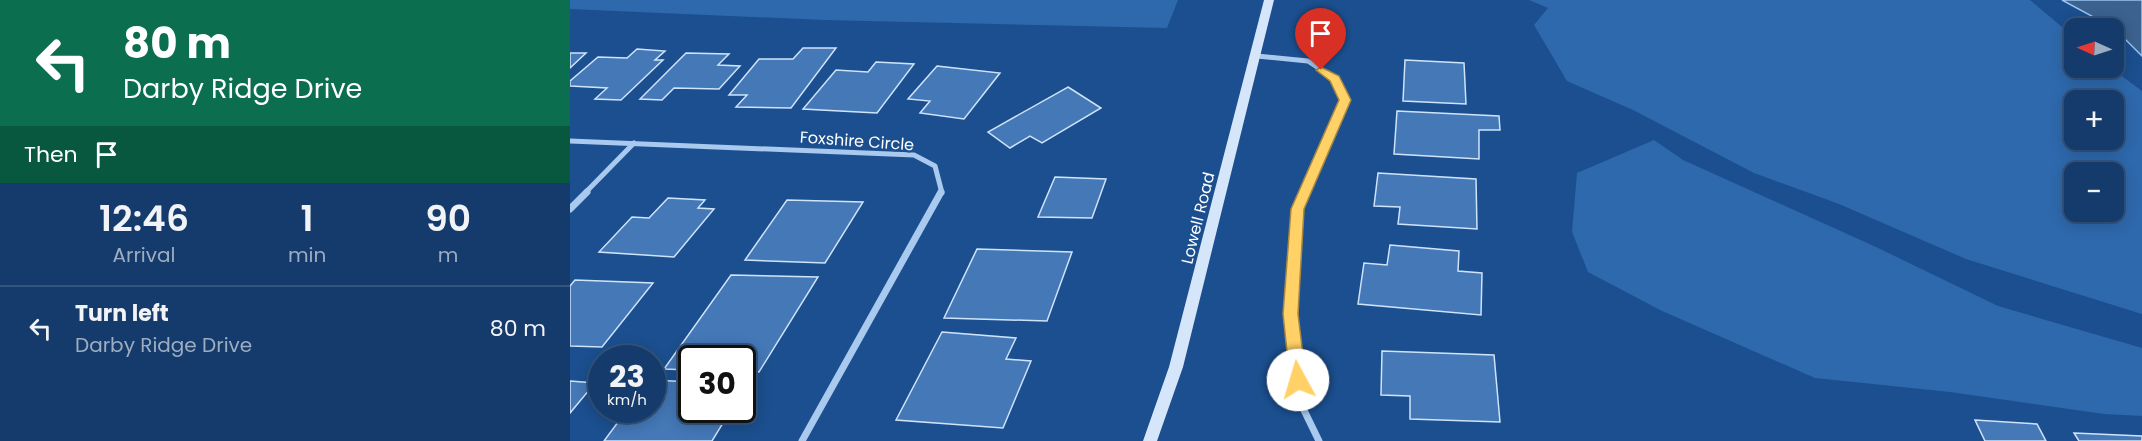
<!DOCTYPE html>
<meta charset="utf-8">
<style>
body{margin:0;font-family:Poppins,sans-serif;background:#1d4271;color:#f1f3f6;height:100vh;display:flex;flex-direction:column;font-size:22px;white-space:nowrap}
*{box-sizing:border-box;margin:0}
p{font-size:20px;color:#9dadc1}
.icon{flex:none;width:33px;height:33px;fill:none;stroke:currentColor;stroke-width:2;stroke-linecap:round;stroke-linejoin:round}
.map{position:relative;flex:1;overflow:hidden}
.details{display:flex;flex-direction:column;background:#143b6b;width:570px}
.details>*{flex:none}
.guide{background:#0b6e4f;color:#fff;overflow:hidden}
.needle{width:39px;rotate:273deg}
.controls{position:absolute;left:1494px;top:18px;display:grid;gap:12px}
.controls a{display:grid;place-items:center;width:60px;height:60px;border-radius:12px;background:#143b6b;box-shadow:0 3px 15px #0003,0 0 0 2px #33557e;font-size:30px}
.speed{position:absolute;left:18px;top:345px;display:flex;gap:12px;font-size:30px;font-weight:700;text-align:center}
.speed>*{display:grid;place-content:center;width:78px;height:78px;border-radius:50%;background:#143b6b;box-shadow:0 3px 15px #0003,0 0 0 2px #33557e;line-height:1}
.speed small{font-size:15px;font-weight:400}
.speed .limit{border:3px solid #111;border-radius:9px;background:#fff;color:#111}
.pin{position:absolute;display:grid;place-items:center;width:51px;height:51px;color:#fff;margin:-62px -26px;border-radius:50% 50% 50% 0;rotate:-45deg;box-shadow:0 0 6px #0007}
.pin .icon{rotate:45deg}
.me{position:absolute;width:66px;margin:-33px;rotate:354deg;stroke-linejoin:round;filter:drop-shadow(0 0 4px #0008)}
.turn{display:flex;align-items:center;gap:21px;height:126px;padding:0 24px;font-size:27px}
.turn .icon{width:78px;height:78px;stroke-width:2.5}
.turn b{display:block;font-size:42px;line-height:51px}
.then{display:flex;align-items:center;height:57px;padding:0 24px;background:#0003;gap:12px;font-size:22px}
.eta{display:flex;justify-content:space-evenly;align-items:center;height:102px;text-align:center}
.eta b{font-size:36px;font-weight:600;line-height:42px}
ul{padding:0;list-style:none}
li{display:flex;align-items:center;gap:18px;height:84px;padding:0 24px;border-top:2px solid #33557e}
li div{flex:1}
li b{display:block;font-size:22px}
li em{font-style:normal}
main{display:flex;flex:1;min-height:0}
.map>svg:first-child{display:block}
</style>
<main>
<section class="details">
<div class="guide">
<div class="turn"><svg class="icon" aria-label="left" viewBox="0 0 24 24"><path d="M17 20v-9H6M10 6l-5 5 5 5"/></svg><div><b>80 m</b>Darby Ridge Drive</div></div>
<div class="then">Then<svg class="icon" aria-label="arrive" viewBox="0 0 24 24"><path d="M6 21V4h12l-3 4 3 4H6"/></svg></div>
</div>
<div class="eta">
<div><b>12:46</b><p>Arrival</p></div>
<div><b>1</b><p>min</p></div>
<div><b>90</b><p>m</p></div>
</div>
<ul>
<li><svg class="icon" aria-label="left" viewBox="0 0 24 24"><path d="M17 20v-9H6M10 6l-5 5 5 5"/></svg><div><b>Turn left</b><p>Darby Ridge Drive</p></div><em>80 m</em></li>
</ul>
</section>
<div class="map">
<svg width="1572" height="441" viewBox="0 0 1572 441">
<rect width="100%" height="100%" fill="#1b4f8f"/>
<!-- green -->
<path fill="#2e69ad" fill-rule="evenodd" d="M0,0H608L597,28L254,20L0,9Z
M959,0H1460L1504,37V68H1541L1572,91V314L1396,259L1269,204L1184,173L1063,110L997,81L964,25L978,8ZM1504,100H1544V140H1504ZM1544,172V212H1504V172Z
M1084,140L1113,160L1306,247L1428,306L1572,348V416L1534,414L1380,392L1245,378L1090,310L1018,272L1002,232L1007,173Z"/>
<!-- water -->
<path fill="#3c6290" stroke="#9cc4f0" stroke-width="1.5" d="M1492,0H1572V56L1544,28Z"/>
<!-- building -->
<path fill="#4478b7" stroke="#cfe3fa" stroke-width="1.5" d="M233,48H266L221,108L166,107L177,95H159L189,59H223Z
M67,49L95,51L85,60H93L51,100L25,99L37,88L0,86V81L28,57L57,58Z
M0,53H16L0,68Z
M116,53L159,54L148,65L170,66L149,89L104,88L92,100L70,99Z
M835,60L894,63L896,104L833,101Z
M306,62L344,64L307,113L233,109L266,70L298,72Z
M367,66L430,73L394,119L350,113L360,101L338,99Z
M498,87L531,108L472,143L460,136L440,148L418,132Z
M827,111L929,116L930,130H909V159L824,154Z
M808,173L906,179L907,229L828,224L830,207L804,206Z
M485,177L536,179L522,218L468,217Z
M98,198L135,200L128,208L144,209L104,257L29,252L62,217L79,218Z
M217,200L293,202L255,263L175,260Z
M820,245L889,251L888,271L912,273L911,315L788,304L794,263L817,265Z
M407,249L502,252L477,321L374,318Z
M161,275L248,277L189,372L172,371V358H122V370L94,369Z
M5,280L83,283L32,347L0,346V286Z
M372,332L446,338L436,359L461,361L433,428L326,420Z
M812,351L924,355L930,422L840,419V396L811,395Z
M82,380L122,382V410H161L142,441H34L57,410H82Z
M0,381L25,383L0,413Z
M1405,420L1467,424L1476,441H1415Z
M1504,433L1572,436V441H1509Z"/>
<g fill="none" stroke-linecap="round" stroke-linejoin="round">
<!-- street-far1 -->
<path stroke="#a9c9ee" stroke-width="5" d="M687,56L738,61L765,79L775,100L734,193
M0,141L344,155L365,166L372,193
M15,193L64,143"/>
<!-- street -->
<path stroke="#a9c9ee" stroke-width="7" d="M735,192L727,209L721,314L730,402L749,441
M0,209L17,192
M232,441L371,192"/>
<!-- secondary -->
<path fill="#d6e6fa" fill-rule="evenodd" d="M694,0H704L613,367L587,441H573L599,367Z"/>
</g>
<!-- route -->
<path fill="#ffd166" stroke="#a68842" stroke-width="1.5" d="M751,67L769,76L781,100L734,209L728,314L736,380L734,385L728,387L722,385L720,380L713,314L721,209L769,100L760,81L746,70Z"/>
<g text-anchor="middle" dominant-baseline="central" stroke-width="4.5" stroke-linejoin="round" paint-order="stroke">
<!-- street labels -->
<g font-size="16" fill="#fff" stroke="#1b4f8f">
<text transform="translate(287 141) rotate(4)">Foxshire Circle</text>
<text transform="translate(628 218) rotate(-76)">Lowell Road</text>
</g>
</g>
</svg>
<div class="controls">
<a><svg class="needle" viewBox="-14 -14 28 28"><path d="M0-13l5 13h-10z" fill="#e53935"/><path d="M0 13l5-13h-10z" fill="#9dadc1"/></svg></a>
<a>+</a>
<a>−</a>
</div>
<div class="speed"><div>23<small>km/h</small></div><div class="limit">30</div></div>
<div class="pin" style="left:751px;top:70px;background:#d93025"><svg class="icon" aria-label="arrive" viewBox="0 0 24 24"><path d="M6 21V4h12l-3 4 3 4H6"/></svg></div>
<svg class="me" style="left:728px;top:380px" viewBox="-20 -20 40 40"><circle r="19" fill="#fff"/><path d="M0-13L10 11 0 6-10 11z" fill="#ffd166"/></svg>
</div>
</main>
